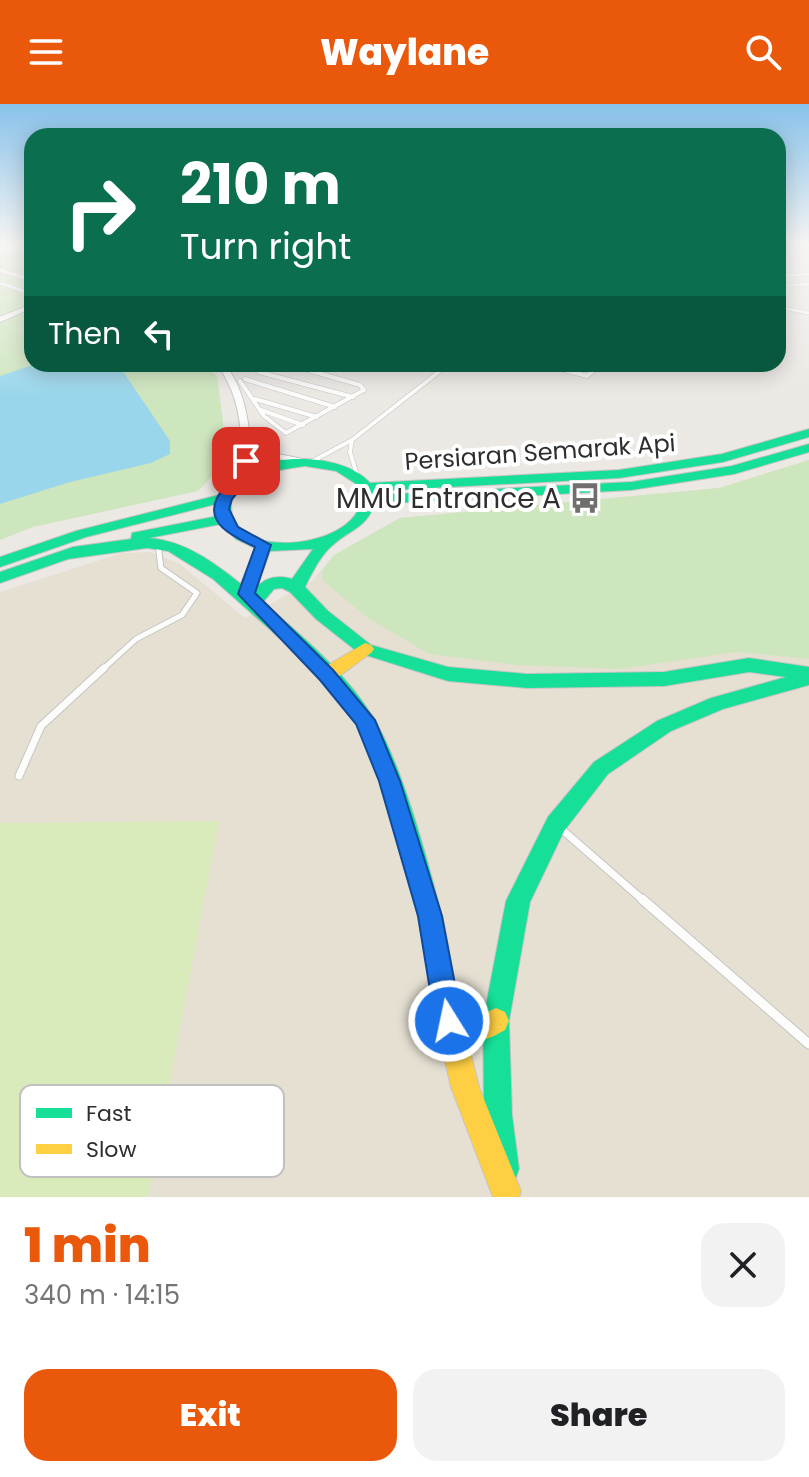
<!DOCTYPE html>
<meta charset="utf-8">
<style>
body{margin:0;font-family:Poppins,sans-serif;background:#f2f2f2;color:#202124;height:100vh;display:flex;flex-direction:column;font-size:30px;white-space:nowrap}
*{box-sizing:border-box;margin:0}
p{font-size:26px;color:#757577}
.icon{flex:none;width:44px;height:44px;fill:none;stroke:currentColor;stroke-width:2;stroke-linecap:round;stroke-linejoin:round}
.map{position:relative;height:1093px;overflow:hidden}
.details{display:flex;flex-direction:column;background:#fff;flex:1}
.details>*{flex:none}
.guide{position:absolute;left:24px;top:24px;width:762px;height:244px;border-radius:24px;box-shadow:0 4px 20px #0003;background:#0b6e4f;color:#fff;overflow:hidden}
.pin{position:absolute;display:grid;place-items:center;width:68px;height:68px;color:#fff;margin:-34px;border-radius:16px;box-shadow:0 4px 12px #0006}
.me{position:absolute;width:88px;margin:-44px;rotate:350deg;stroke-linejoin:round;filter:drop-shadow(0 0 6px #0008)}
.turn{display:flex;align-items:center;gap:28px;height:168px;padding:0 24px;font-size:36px}
.turn .icon{width:104px;height:104px;stroke-width:2.5}
.turn b{display:block;font-size:56px;line-height:68px}
.then{display:flex;align-items:center;height:76px;padding:0 24px;background:#0003;gap:16px;font-size:30px}
.round{display:grid;place-items:center;flex:none;width:84px;height:84px;border-radius:24px;background:#f2f2f2}
.summary{display:flex;align-items:center;justify-content:space-between;height:136px;padding:0 24px}
h1{font-size:48px;font-weight:800;line-height:60px;color:#ea580c}
.cta{display:flex;gap:16px;margin-top:auto;padding:16px 24px}
.cta a{flex:1;height:92px;border-radius:24px;background:#ea580c;color:#fff;font-size:32px;font-weight:800;line-height:92px;text-align:center}
.cta a+a{background:#f2f2f2;color:#202124}
header{display:flex;justify-content:space-between;align-items:center;height:104px;padding:0 24px;background:#ea580c;color:#fff;font-size:36px;font-weight:800}
.map>svg:first-child{display:block}
</style>
<header><svg class="icon" aria-label="menu" viewBox="0 0 24 24"><path d="M4 6h16M4 12h16M4 18h16"/></svg>Waylane<svg class="icon" aria-label="search" viewBox="0 0 24 24"><circle cx="10" cy="10" r="6"/><path d="M15 15l6 6"/></svg></header>
<div class="map">
<svg width="809" height="1093" viewBox="0 0 809 1093">
<rect width="100%" height="100%" fill="#ece8e4"/>
<!-- education -->
<path fill="#e6e0d3" d="M809,356V1093H0V488L122,449L151,448L180,460L245,514L312,477L334,451L400,414L719,384Z"/>
<!-- green -->
<path fill="#cee6be" d="M0,140H32V260H207L217,273L228,356L198,387L33,423L0,436Z
M809,356V555L737,548L620,565L515,561L429,550L368,514L322,476V467L334,451L400,414L719,384Z"/>
<!-- pitch -->
<path fill="#d9eabb" d="M219,717L148,1093H0V719Z"/>
<!-- water -->
<path fill="#99d6ec" d="M35,260H118L170,337V350L151,359L70,378L0,400V272Z"/>
<g fill="none" stroke-linecap="round" stroke-linejoin="round">
<defs>
<path id="lane-far4" d="M778,172L809,170
M0,179L32,190
M778,182L809,180
M778,203L809,209"/>
<path id="lane-far3" d="M248,260L259,268L353,293
M541,260L587,272L602,260
M245,275L335,303
M240,277L264,312L286,329L364,286L360,281L287,260
M255,295L317,313
M261,306L303,321
M352,336L350,348L357,371
M311,358L352,336L449,260"/>
<path id="lane-far2" d="M102,566L136,535L182,511L197,489L161,464L158,440"/>
<path id="lane-far1" d="M19,672L41,622L104,564
M559,723L644,797"/>
<path id="lane" d="M642,795L809,940"/>
<path id="street" d="M0,164L32,174V178L0,168Z
M32,200V204L0,218V213Z
M217,260H225C242,282 248,309 250,337L278,350L308,356V360L272,354L250,344L246,375L244,377H238L236,375C246,336 241,293 217,260Z"/>
<path id="fast" d="M809,325V333L723,358L619,374L374,387L375,391L631,378L732,362L809,340V348L734,370L631,386L375,400C365,425 351,425 334,440C321,450 312,469 305,483L328,507L371,541L448,563L527,570L664,568L749,554L809,563V581L723,605L671,627L608,670L564,727L530,798L509,917L512,1011L519,1065L515,1076L504,1080L493,1076L489,1065L484,1011L483,917L506,797L548,713L594,658L657,617L711,594L786,573L749,568L664,582L527,584L448,577L359,549L316,515L290,488L282,484L274,485L263,498C302,532 345,568 373,613C403,663 428,758 443,816L440,824L431,828L422,824L419,816L380,678L358,622L346,605L301,553L213,475L168,447L147,444L68,455L0,479V468L73,443L131,435L132,429L218,412L216,400L86,433L0,463V453L76,427L219,391C241,347 339,344 370,379L619,366L722,350ZM305,362L336,367L358,381C381,435 256,460 234,417C231,411 231,404 231,398C242,370 278,366 305,362ZM221,420L236,435L255,444L241,480C213,458 185,437 149,434ZM313,445L292,475C279,471 266,473 257,483L270,447Z"/>
<path id="slow" d="M365,539L371,541L374,545L371,549L334,576H320L318,571L320,566Z
M431,804L440,808L443,816L460,907L478,912L496,904L505,908L509,917L505,926C492,933 482,939 467,935L479,983L521,1087L519,1093H493L451,983L436,917L419,816L422,808Z"/>
</defs>
<!-- lane-far4 casing -->
<use href="#lane-far4" stroke="#c5c4c5" stroke-width="4"/>
<!-- lane-far3 casing -->
<use href="#lane-far3" stroke="#c5c4c5" stroke-width="5"/>
<!-- lane-far2 casing -->
<use href="#lane-far2" stroke="#c5c4c5" stroke-width="7"/>
<!-- lane-far1 casing -->
<use href="#lane-far1" stroke="#c5c4c5" stroke-width="9"/>
<!-- lane casing -->
<use href="#lane" stroke="#c5c4c5" stroke-width="11"/>
<!-- street casing -->
<use href="#street" stroke="#c5c4c5" stroke-width="2"/>
<!-- fast casing -->
<use href="#fast" stroke="#c5c4c5" stroke-width="2"/>
<!-- slow casing -->
<use href="#slow" stroke="#c5c4c5" stroke-width="2"/>
<!-- lane-far4 -->
<use href="#lane-far4" stroke="#fcfcfb" stroke-width="3"/>
<!-- lane-far3 -->
<use href="#lane-far3" stroke="#fcfcfb" stroke-width="4"/>
<!-- lane-far2 -->
<use href="#lane-far2" stroke="#fcfcfb" stroke-width="5"/>
<!-- lane-far1 -->
<use href="#lane-far1" stroke="#fcfcfb" stroke-width="7"/>
<!-- lane -->
<use href="#lane" stroke="#fcfcfb" stroke-width="9"/>
<!-- street -->
<use href="#street" fill="#fcfcfb" fill-rule="evenodd"/>
<!-- fast -->
<use href="#fast" fill="#16e098" fill-rule="evenodd"/>
<!-- slow -->
<use href="#slow" fill="#ffcf43" fill-rule="evenodd"/>
</g>
<!-- sky -->
<linearGradient id="sky" x2="0" y2="1"><stop stop-color="#88c2ea"/><stop offset="0.48" stop-color="#f6f5f3"/><stop offset="1" stop-color="#f6f5f3" stop-opacity="0"/></linearGradient>
<rect width="809" height="293" fill="url(#sky)"/>
<!-- route -->
<path fill="#1a73e8" stroke="#114b97" stroke-width="2" d="M246,352L253,357L249,375L232,395L229,405L238,423L271,441L255,489L333,566L375,616L400,677L442,812L462,917L458,927L449,931L439,927L435,917L418,812L379,677L356,620L320,576L238,490L255,443C237,434 204,421 217,394C225,378 233,380 240,357Z"/>
<!-- icons -->
<defs>
<symbol id="bus-bare" viewBox="-9 -9 18 18"><path d="M-5-6H5V4H4V6H2V4H-2V6H-4V4H-5ZM-3.5-4V0h7V-4ZM-3.5 1.2v1.5H-2V1.2ZM2 1.2v1.5H3.5V1.2Z" fill="#706f6e" stroke="#fff" stroke-width="2.5" paint-order="stroke"/></symbol>
</defs>
<g fill-rule="evenodd">
<use href="#bus-bare" x="563" y="372" width="44" height="44"/>
</g>
<g text-anchor="middle" dominant-baseline="central" stroke-width="8" stroke-linejoin="round" paint-order="stroke">
<!-- far-street labels -->
<g font-size="24" fill="#2e2e2e" stroke="#fff">
<text transform="translate(540 348) rotate(-4)">Persiaran Semarak Api</text>
</g>
<!-- poi labels -->
<g font-size="28" fill="#2e2e2e" stroke="#fff" text-anchor="end">
<text x="561" y="394">MMU Entrance A</text>
</g>
</g>
<!-- legend -->
<rect x="20" y="981" width="264" height="92" rx="12" fill="#fff" stroke="#c0c0c0" stroke-width="2"/>
<rect x="36" y="1004" width="36" height="10" fill="#16e098"/>
<rect x="36" y="1040" width="36" height="10" fill="#ffcf43"/>
<g font-size="22" fill="#2e2e2e">
<text x="86" y="1017">Fast</text>
<text x="86" y="1053">Slow</text>
</g>
</svg>
<div class="pin" style="left:246px;top:357px;background:#d93025"><svg class="icon" aria-label="arrive" viewBox="0 0 24 24"><path d="M6 21V4h12l-3 4 3 4H6"/></svg></div>
<svg class="me" style="left:449px;top:917px" viewBox="-20 -20 40 40"><circle r="17" fill="#1a73e8" stroke="#fff" stroke-width="3"/><path d="M0-11L8 9 0 5-8 9z" fill="#fff"/></svg>
<div class="guide">
<div class="turn"><svg class="icon" aria-label="right" viewBox="0 0 24 24"><path d="M7 20v-9h11M14 6l5 5-5 5"/></svg><div><b>210 m</b>Turn right</div></div>
<div class="then">Then<svg class="icon" aria-label="left" viewBox="0 0 24 24"><path d="M17 20v-9H6M10 6l-5 5 5 5"/></svg></div>
</div>
</div>
<section class="details">
<div class="summary"><div><h1>1 min</h1><p>340 m · 14:15</p></div><a class="round"><svg class="icon" aria-label="close" viewBox="0 0 24 24"><path d="M6 6l12 12M18 6L6 18"/></svg></a></div>
<div class="cta"><a>Exit</a><a>Share</a></div>
</section>
